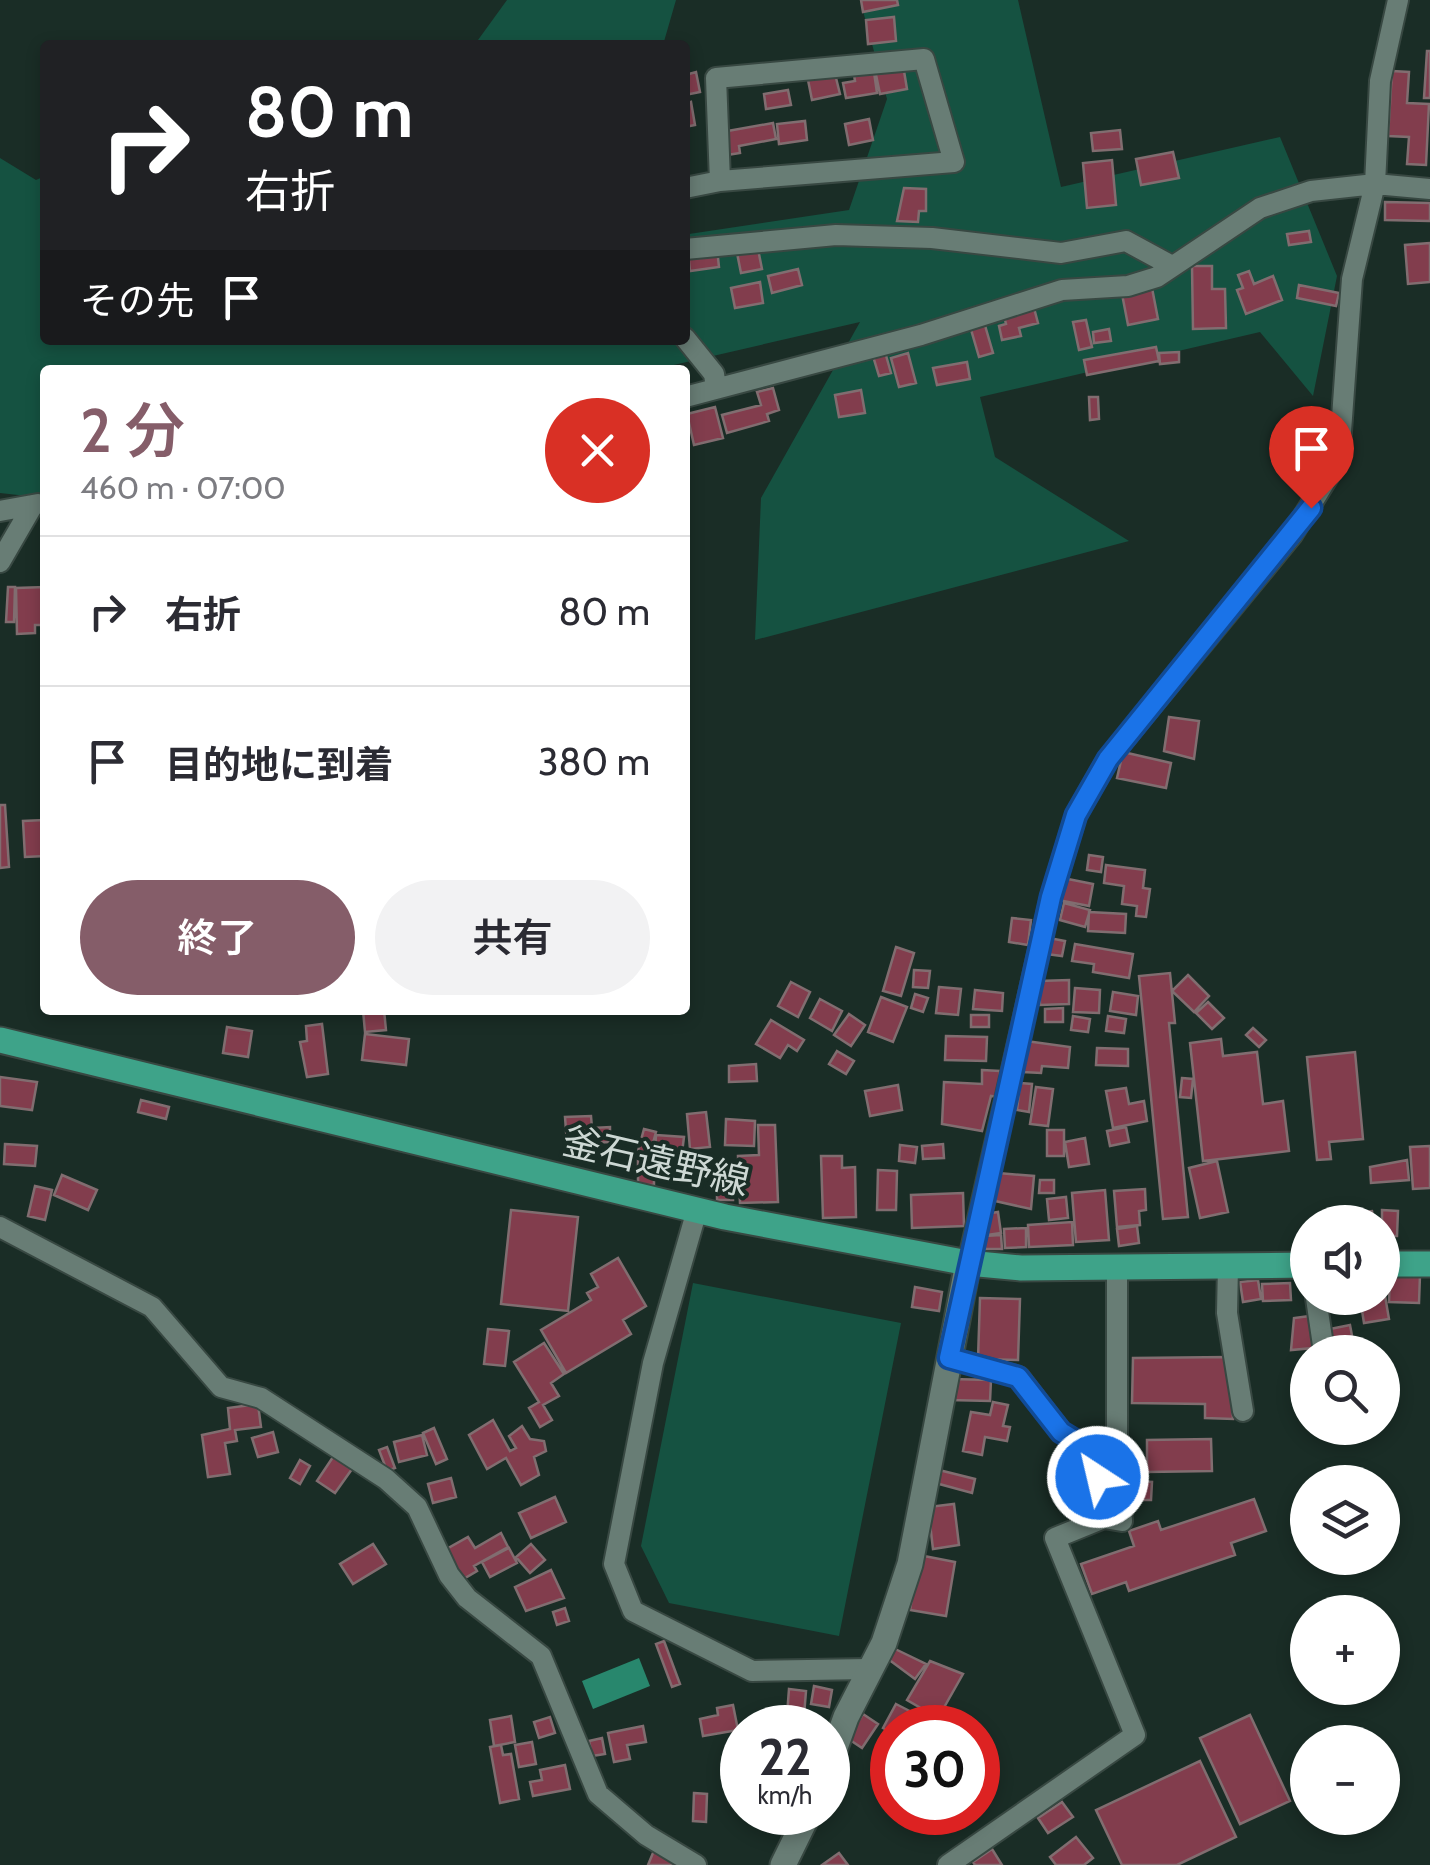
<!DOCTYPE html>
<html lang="ja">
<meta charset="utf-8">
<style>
body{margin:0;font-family:Cabin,"Noto Sans JP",sans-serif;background:#f2f2f3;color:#2b2b33;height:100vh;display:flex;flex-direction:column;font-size:38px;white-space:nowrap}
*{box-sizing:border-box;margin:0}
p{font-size:32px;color:#7c7c81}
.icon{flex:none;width:55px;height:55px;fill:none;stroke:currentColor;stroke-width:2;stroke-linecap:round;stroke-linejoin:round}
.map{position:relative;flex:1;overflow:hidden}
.panel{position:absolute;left:40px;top:365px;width:650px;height:650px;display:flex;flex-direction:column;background:#fff;border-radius:10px;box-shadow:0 5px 15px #0003}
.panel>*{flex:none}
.banner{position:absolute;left:40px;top:40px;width:650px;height:305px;border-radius:10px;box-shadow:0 5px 15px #0003;background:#202124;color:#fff;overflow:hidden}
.tools{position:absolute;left:1290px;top:1205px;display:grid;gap:20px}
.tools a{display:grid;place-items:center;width:110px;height:110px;border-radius:50%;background:#fff;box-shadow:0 5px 15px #0003;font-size:50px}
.speed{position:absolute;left:720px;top:1705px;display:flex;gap:20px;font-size:50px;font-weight:700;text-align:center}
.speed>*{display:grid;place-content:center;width:130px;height:130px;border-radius:50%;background:#fff;box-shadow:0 5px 15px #0003;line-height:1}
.speed small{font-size:25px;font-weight:400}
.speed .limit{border:15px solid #d22;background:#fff;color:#111}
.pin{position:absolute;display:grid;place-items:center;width:85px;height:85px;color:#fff;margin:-102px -42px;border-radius:50% 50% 50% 0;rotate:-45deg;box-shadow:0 0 10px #0007}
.pin .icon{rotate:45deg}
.me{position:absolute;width:110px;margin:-55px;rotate:325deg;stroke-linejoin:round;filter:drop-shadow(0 0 8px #0008)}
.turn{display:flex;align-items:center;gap:35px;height:210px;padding:0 40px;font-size:45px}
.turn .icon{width:130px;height:130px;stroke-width:2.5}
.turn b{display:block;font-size:70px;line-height:85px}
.then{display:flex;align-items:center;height:95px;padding:0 40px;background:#0003;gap:20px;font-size:38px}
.round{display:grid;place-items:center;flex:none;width:105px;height:105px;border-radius:52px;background:#f2f2f3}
.head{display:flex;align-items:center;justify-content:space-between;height:170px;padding:0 40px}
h1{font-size:60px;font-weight:600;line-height:75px;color:#855d69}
.primary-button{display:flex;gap:20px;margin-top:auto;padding:20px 40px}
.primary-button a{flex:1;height:115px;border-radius:60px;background:#855d69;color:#fff;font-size:40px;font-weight:600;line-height:115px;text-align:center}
.primary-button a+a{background:#f2f2f3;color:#2b2b33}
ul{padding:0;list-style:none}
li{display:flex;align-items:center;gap:30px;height:150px;padding:0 40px;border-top:2px solid #e1e1e2}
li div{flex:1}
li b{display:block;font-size:38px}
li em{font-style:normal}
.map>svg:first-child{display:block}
</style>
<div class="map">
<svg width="1430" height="1865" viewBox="0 0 1430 1865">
<rect width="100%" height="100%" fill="#1a2d26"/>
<!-- green -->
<path fill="#155241" d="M507,0H676L663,45H464L478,40Z
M860,0H1018L1061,187L1280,137L1337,276L1313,396L1260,332L980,397L995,457L1129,541L755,640L761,498L860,322L652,370H45V498L0,493V158L36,180L45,176V340H685V225L689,234L849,210L887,99Z
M693,1283L901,1323L839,1636L669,1603L641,1546Z"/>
<!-- water -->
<path fill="#28876d" d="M639,1658L650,1686L593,1709L582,1681Z"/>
<!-- building -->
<path fill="#823d4d" stroke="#816d70" stroke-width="2.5" d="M861,0H897L898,5L863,12Z
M894,17L896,41L868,44L866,20Z
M1427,51H1430V98H1424Z
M903,65L907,89L880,94L875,70Z
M1392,71L1409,72L1407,103L1429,104L1426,165L1407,164L1409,137L1388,136Z
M696,72L700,92L685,95V75Z
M874,72L877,93L846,98L843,83L855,81L854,75Z
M835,74L840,94L812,100L808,80Z
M788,90L791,105L766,109L764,94Z
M691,102L695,125L685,127V104Z
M869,119L873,140L849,145L845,124Z
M805,121L807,140L779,144L777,124Z
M773,123L776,139L739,146L740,153L727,155L722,132Z
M1120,130L1122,149L1093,151L1091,133Z
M1173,152L1179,178L1141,185L1136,159Z
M1112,160L1116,205L1087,208L1083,163Z
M904,188L926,189V211H919L918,222L897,221Z
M1385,202L1430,203V221L1385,220Z
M1309,231L1311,242L1289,245L1287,234Z
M1430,243V282L1408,284L1405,245Z
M757,244L762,269L741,273L736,248Z
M717,248L719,267L690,271L688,252Z
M1192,266H1212V289H1225L1226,328L1193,329Z
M798,269L802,285L772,293L768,276Z
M1249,271L1254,284L1273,276L1282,300L1246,314L1237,290L1243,288L1238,275Z
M760,282L763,303L735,308L731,288Z
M1299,285L1339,293L1336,306L1297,298Z
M1152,288L1158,319L1128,325L1122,294Z
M1034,308L1038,323L1019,328L1021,336L1002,340L999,326L1006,324L1004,316Z
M1086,320L1092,347L1079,350L1073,322Z
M984,322L993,353L979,357L970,326Z
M1109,329L1111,341L1094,343L1093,332Z
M1156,347L1159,361L1087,375L1084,360Z
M885,352L891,373L879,376L873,356Z
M1179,352V362L1160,364L1159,353Z
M908,353L916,383L899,387L891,358Z
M967,362L970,379L937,385L933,368Z
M773,388L779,410L767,414L769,421L727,433L722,415L761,405L757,392Z
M861,390L865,413L839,417L835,395Z
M1089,397H1098L1099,419L1090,420Z
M715,407L723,438L694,445L687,414Z
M8,587H15L14,622H6Z
M45,587V625H35V633L17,634L16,588Z
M1169,717L1199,721L1194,759L1164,751Z
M1123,752L1171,763L1166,788L1117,778Z
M0,805H5L9,867L0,868Z
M44,820L45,856L25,857L23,821Z
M1089,855L1103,857L1101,872L1087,870Z
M1106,865L1145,870L1143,888L1150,889L1146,917L1136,916L1137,906L1122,904L1124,886L1104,883Z
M1063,878L1093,884L1089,906L1058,900Z
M1064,903L1090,910L1085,927L1060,920Z
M1089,912L1126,914L1125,933L1088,931Z
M1012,918L1031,920L1028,945L1009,942Z
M1049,938L1065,941L1062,956L1046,954Z
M1075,944L1133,954L1129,978L1093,972L1094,964L1072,961Z
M896,947L914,953L901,996L883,991Z
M914,970L930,971L928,988L913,987Z
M1170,973L1175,1023H1169L1188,1217L1163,1219L1139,976Z
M1188,975L1209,996L1194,1012L1172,991Z
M1069,980V1004L1040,1005L1039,981Z
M791,982L810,992L798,1017L778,1006Z
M939,987L961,989L958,1015L936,1013Z
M1075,988L1100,990L1099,1013L1073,1012Z
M975,990L1003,993L1002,1011L973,1009Z
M1113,992L1138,996L1136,1015L1110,1011Z
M915,994L928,998L923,1012L911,1008Z
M881,997L907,1007L893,1042L868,1032Z
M820,999L842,1011L832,1031L810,1018Z
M1208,1002L1224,1018L1212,1029L1196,1013Z
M1063,1008V1022H1045V1009Z
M363,1010H384L386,1030L365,1032Z
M849,1014L865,1025L851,1046L834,1035Z
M971,1015H989V1027H971Z
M1073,1016L1090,1019L1088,1032L1071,1030Z
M1108,1016L1126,1019L1124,1033L1106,1031Z
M771,1020L804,1040L797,1051L788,1045L780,1058L756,1044Z
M322,1024L328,1074L307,1077L300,1042L307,1041L306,1026Z
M227,1027L252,1031L248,1057L223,1053Z
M1253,1028L1266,1040L1259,1047L1246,1035Z
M365,1034L409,1039L406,1065L362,1060Z
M946,1036L987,1037L986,1061L945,1060Z
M1221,1039L1223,1056L1257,1052L1263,1104L1283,1101L1289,1151L1203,1161L1190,1043Z
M1026,1041L1070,1047L1068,1068L1042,1066L1041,1073L1023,1072Z
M1097,1048L1128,1049V1066L1096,1065Z
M837,1051L854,1061L846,1074L829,1064Z
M1355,1052L1363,1139L1329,1142L1331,1159L1317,1160L1307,1057Z
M756,1064L757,1081L729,1082V1066Z
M982,1070L1000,1071L998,1097L991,1096L982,1131L942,1124L944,1082L982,1084Z
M0,1077L37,1082L32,1110L0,1106Z
M1182,1078L1193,1079L1191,1098L1180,1097Z
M1020,1083L1032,1084L1029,1112L1017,1110Z
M898,1085L902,1110L870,1116L865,1091Z
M1036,1087L1053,1089L1048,1126L1030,1124Z
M1126,1088L1129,1104L1144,1101L1147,1121L1113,1128L1106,1091Z
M141,1100L169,1107L166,1119L138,1112Z
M706,1112L710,1147L690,1149L687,1114Z
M591,1116L592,1128L610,1127V1142L567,1144L565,1117Z
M726,1119L755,1121L754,1146L725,1145Z
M758,1125H775L778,1202L740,1203L738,1156L759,1155Z
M1126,1127L1129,1142L1110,1146L1107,1131Z
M644,1129L656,1132L650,1154L638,1151Z
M1047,1130H1064V1156H1047Z
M656,1135L684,1137L682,1153L655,1151Z
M1085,1138L1089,1164L1069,1167L1065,1142Z
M5,1144L37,1146L35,1166L4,1164Z
M943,1144L944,1158L923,1159L922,1146Z
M900,1145L917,1147L915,1163L899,1161Z
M1430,1146V1188L1413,1189L1410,1147Z
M638,1156H654V1185H638Z
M821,1156H842V1168L855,1167L856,1217L823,1218Z
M1407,1160L1409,1180L1371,1183L1370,1167Z
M1217,1161L1228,1212L1200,1218L1189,1168Z
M717,1169H732L733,1200H717Z
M878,1170L897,1171L896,1210H877Z
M998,1173L1034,1176L1031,1209L995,1201Z
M62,1175L97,1190L88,1210L54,1195Z
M1040,1180H1054V1193H1039Z
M35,1186L52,1190L45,1220L28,1216Z
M1145,1189L1146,1210L1139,1211L1140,1225L1117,1227L1114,1191Z
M1105,1190L1109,1240L1076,1242L1072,1193Z
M963,1193L964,1226L912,1228L911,1195Z
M1066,1197L1068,1218L1049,1220L1047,1199Z
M511,1210L578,1217L568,1311L501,1304Z
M1382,1210L1398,1211L1397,1236H1382Z
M1372,1211L1374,1222H1353L1351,1213Z
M998,1212L1001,1233L987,1235L984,1214Z
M1072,1222L1073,1245L1029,1247L1028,1225Z
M1137,1226L1139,1243L1119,1246L1117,1229Z
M1026,1228V1247L1005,1248L1004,1229Z
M1001,1235L1002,1249H985L984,1236Z
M618,1258L646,1306L623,1320L631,1334L566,1373L541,1330L591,1300L587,1293L598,1287L591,1274Z
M1390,1274L1420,1275L1419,1303L1389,1302Z
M1258,1280L1261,1299L1243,1302L1240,1282Z
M1290,1283L1291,1300L1263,1301L1262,1284Z
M915,1287L942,1292L939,1311L912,1307Z
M1384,1290L1389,1319L1364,1323L1360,1298H1382Z
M980,1298L1020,1299L1018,1360L978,1359Z
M1310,1316L1313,1348L1291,1350L1294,1318Z
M1350,1325L1353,1341L1328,1346L1325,1330Z
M488,1329L509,1331L505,1366L484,1364Z
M544,1343L564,1374L551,1383L559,1396L543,1405L552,1420L540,1427L529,1408L539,1402L514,1362Z
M1229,1357L1233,1419L1205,1418V1404L1132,1403L1133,1358Z
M951,1379L991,1380L990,1401L950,1400Z
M993,1402L1008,1405L1003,1426L1010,1427L1007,1441L985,1437L982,1455L963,1451L971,1412L990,1415Z
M258,1404L261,1427L235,1430L237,1441L225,1443L230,1474L208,1477L202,1435L230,1429L228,1408Z
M493,1420L510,1451L516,1448L509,1436L522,1426L530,1439L544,1441L546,1451L534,1457L539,1475L521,1485L506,1458L487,1469L469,1435Z
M434,1428L447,1459L436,1464L423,1433Z
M273,1432L278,1452L258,1457L252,1438Z
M422,1435L427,1455L399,1462L394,1442Z
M1211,1439L1212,1471L1147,1472V1440Z
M387,1447L395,1468L387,1471L379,1450Z
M333,1457L352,1469L335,1493L317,1481Z
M300,1460L310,1466L300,1484L290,1478Z
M935,1469L975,1479L972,1493L932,1482Z
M451,1478L456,1497L433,1503L428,1484Z
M1135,1481L1152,1482L1151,1500H1134Z
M555,1497L566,1522L531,1538L519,1513Z
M1254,1499L1266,1531L1231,1543L1235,1555L1129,1591L1126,1582L1092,1594L1081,1564L1134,1546L1129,1531L1158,1521L1161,1530Z
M954,1504L959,1545L933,1549L928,1507Z
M501,1533L508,1547L474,1566L477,1571L460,1581L443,1551L468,1537L475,1548Z
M373,1544L386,1564L353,1584L340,1564Z
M531,1544L545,1560L530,1573L516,1557Z
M509,1548L517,1563L490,1577L482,1562Z
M919,1555L955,1562L946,1616L910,1610Z
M551,1570L564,1598L526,1611L515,1587Z
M565,1608L569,1621L557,1625L553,1612Z
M664,1641L680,1684L672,1687L656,1644Z
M891,1647L926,1664L915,1679L884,1656Z
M930,1661L963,1674L938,1718L907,1700Z
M814,1686L832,1690L829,1707L811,1704Z
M789,1689L806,1691L803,1728H786Z
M896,1704L933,1723L931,1728H892V1733L883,1728Z
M733,1705L738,1730L703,1736L700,1719L718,1715L717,1708Z
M863,1714L878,1724L862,1748L847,1738Z
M1250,1715L1290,1801L1240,1824L1200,1738Z
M511,1716L515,1742L494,1746L490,1720Z
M550,1717L555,1733L539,1738L534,1722Z
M643,1726L646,1742L627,1745L630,1759L614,1762L608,1733Z
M602,1738L605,1754L592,1756L589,1741Z
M532,1742L536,1764L519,1767L515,1745Z
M501,1745L503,1755L511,1754L519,1799L500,1803L490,1747Z
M1200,1761L1236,1837L1177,1865H1122L1096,1810Z
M565,1765L570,1789L533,1796L530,1782L542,1780L540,1770Z
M694,1793L707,1794L706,1822L693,1821Z
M1062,1802L1073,1817L1048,1833L1038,1818Z
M1076,1837L1093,1858L1084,1865H1056L1050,1857Z
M655,1848L678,1856L675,1865H648Z
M992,1849L1002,1865H975L973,1862Z
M839,1853L848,1865H822Z"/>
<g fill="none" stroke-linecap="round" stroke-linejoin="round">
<defs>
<path id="minor" d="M924,59L954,162L720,181L716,78Z
M685,188L720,181
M685,249L836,235L932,238L1061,253L1126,241L1172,266
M685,338L714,374L716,388
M685,397L921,335L1062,290L1128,286L1157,277L1260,208L1311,191L1375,184L1430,189
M0,511L38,504
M0,562L33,505
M697,1210L653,1363L614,1564L633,1611L752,1671L869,1669
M0,1227L152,1307L221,1387L261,1398L386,1479L417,1507L449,1575L467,1598L541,1656L598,1794L646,1835L696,1865
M968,1263L1051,897L1076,815L1108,759L1292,535L1339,459L1352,279L1375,184L1380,81L1398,0
M1228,1266L1227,1313L1243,1411
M1316,1298L1324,1352
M1094,1452L1117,1453V1267
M1104,1518L1122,1521L1117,1453
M948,1865L1135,1735L1055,1538L1104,1518L1094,1452L1061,1432L1019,1377L949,1358"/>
<path id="tertiary" d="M828,1767L846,1717L884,1643L910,1564L968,1263
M783,1865L809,1812"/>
<path id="primary" d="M0,1040L725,1217L968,1263L1021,1268L1308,1265
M1382,1264H1430"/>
</defs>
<!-- minor casing -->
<use href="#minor" stroke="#384842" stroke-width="24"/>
<!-- tertiary casing -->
<use href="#tertiary" stroke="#384842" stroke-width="29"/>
<!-- primary casing -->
<use href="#primary" stroke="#384842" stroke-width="29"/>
<!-- minor -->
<use href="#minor" stroke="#687d75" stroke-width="20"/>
<!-- tertiary -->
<use href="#tertiary" stroke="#687d75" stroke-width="25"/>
<!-- primary -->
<use href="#primary" stroke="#3ea389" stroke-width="25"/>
</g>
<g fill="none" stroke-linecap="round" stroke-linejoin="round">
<defs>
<path id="route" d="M1098,1477L1094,1452L1061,1432L1018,1377L949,1358L1051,897L1076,815L1108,759L1311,508"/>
</defs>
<!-- route casing -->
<use href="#route" stroke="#114b97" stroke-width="25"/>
<!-- route -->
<use href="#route" stroke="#1a73e8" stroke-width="18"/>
</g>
<g text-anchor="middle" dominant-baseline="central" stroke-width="8" stroke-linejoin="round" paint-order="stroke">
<!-- street labels -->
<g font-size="38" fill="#cdd8d4" stroke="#1a2d26">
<text transform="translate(656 1161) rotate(13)">釜石遠野線</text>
</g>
</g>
</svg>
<div class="tools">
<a><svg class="icon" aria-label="sound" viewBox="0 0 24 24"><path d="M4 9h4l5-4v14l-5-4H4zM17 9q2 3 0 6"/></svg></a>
<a><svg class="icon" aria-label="search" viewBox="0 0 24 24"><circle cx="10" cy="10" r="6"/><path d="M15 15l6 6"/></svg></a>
<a><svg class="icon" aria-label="layers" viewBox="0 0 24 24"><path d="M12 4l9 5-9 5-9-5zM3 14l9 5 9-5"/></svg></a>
<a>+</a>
<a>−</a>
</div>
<div class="speed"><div>22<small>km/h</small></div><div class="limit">30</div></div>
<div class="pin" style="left:1311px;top:508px;background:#d93025"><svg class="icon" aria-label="arrive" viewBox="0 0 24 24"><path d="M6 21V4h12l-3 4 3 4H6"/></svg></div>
<svg class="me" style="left:1098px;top:1477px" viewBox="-20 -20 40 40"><circle r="17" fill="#1a73e8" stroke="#fff" stroke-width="3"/><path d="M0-11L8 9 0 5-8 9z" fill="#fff"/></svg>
<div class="banner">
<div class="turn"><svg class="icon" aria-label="right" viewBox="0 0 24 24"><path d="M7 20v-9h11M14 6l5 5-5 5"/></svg><div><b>80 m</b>右折</div></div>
<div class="then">その先<svg class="icon" aria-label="arrive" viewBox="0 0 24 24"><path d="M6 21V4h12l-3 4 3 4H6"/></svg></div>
</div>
<section class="panel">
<div class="head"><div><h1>2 分</h1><p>460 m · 07:00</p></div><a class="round" style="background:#d93025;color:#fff"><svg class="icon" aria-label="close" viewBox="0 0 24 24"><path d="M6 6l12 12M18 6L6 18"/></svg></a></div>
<ul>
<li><svg class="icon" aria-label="right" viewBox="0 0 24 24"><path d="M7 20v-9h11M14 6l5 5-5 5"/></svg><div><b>右折</b></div><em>80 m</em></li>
<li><svg class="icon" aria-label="arrive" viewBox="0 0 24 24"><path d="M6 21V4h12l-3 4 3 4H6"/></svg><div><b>目的地に到着</b></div><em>380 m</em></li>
</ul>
<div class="primary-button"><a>終了</a><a>共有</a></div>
</section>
</div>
